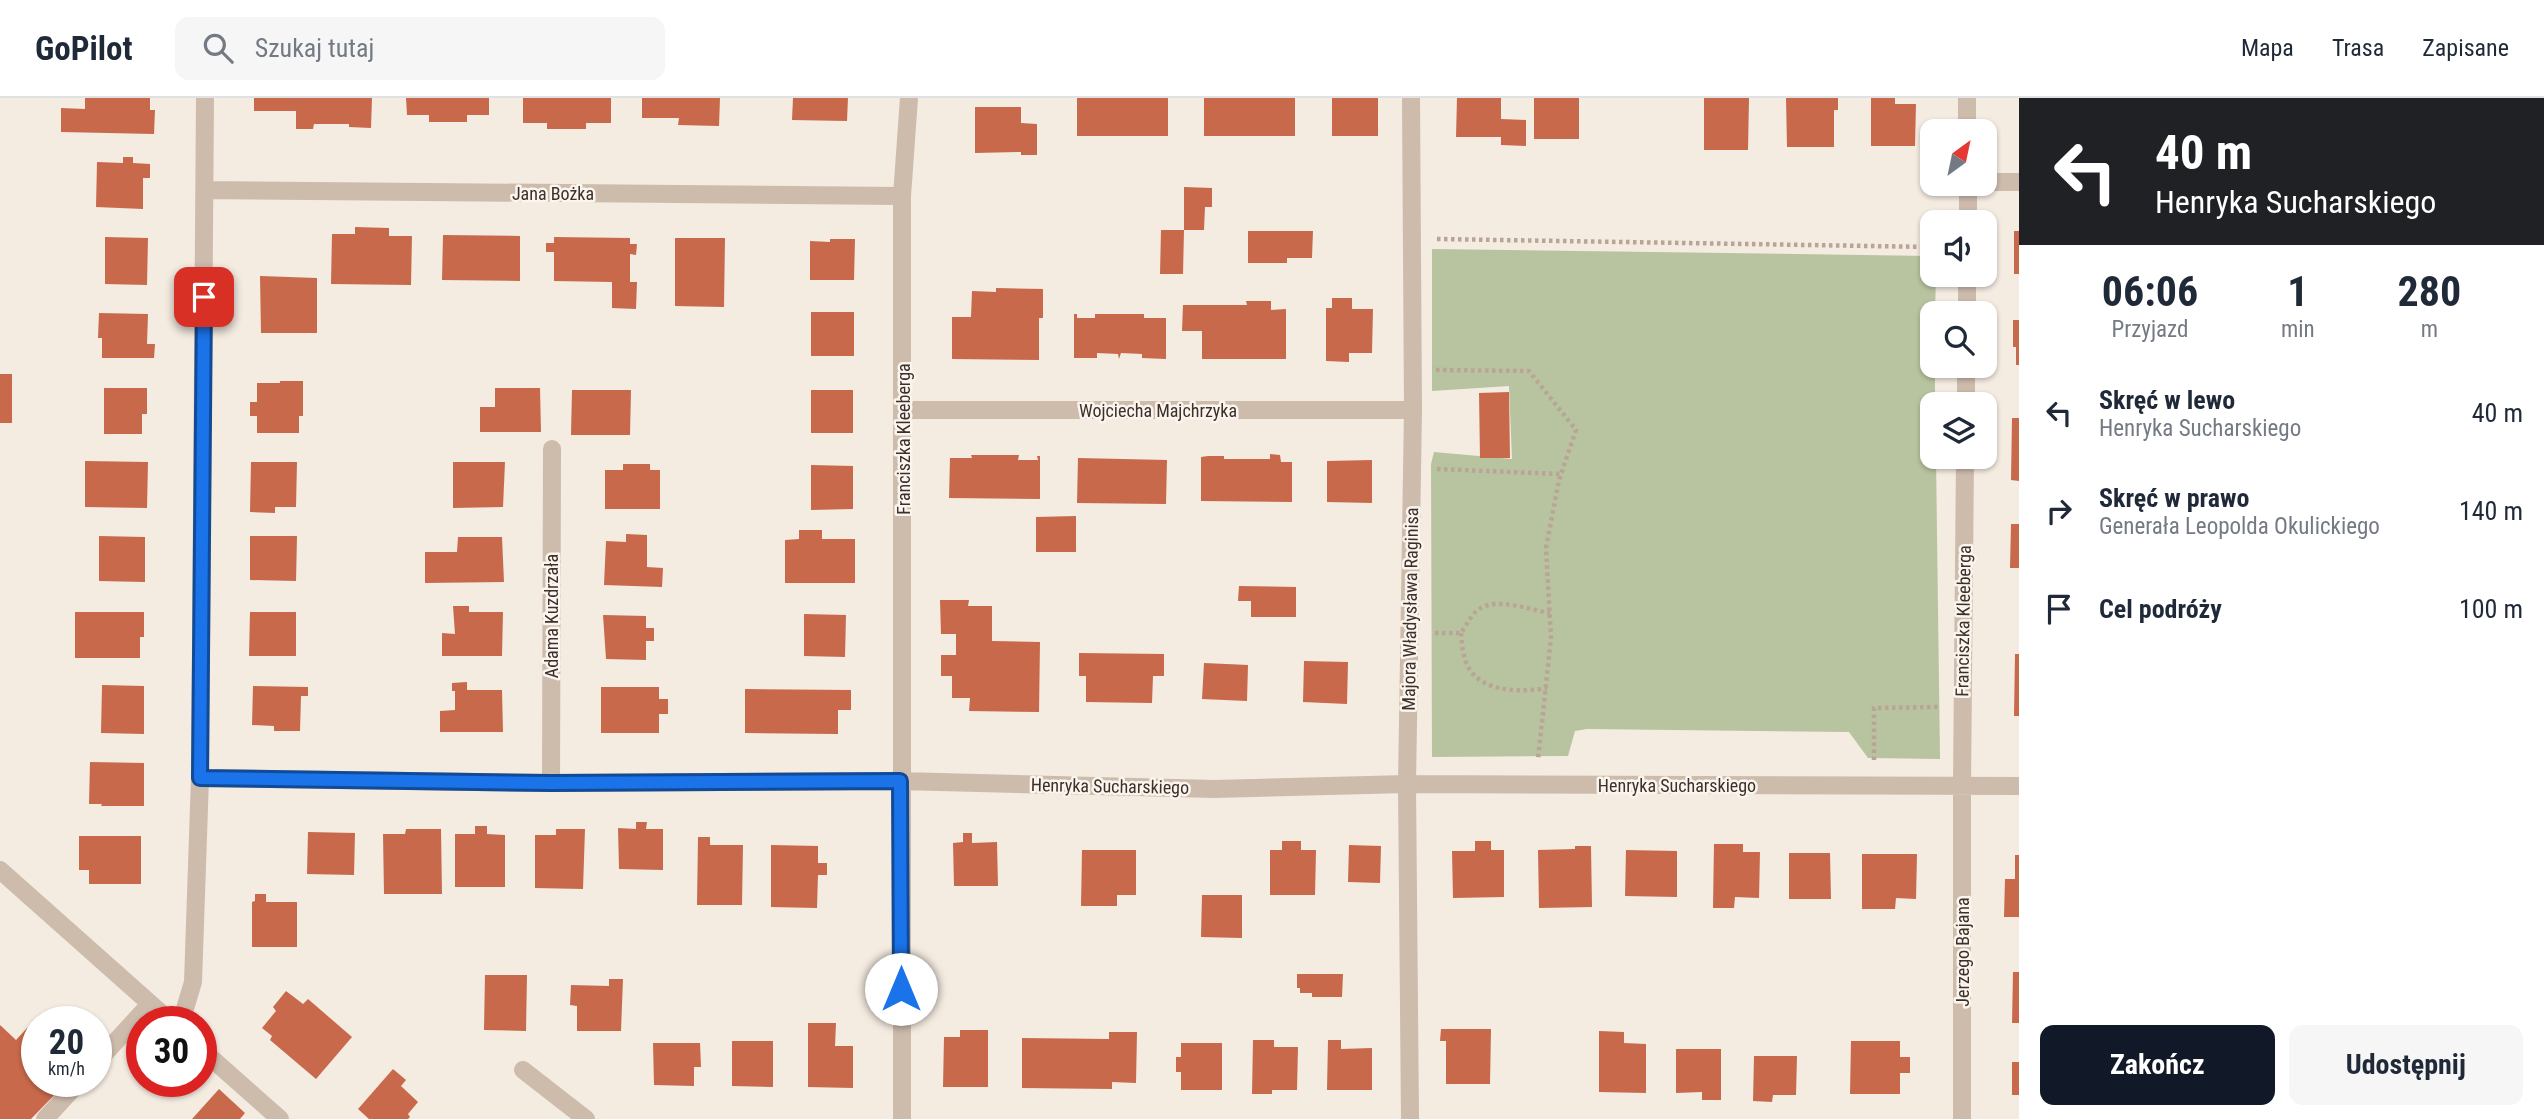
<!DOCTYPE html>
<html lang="pl">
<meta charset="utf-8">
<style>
body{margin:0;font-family:"Roboto Condensed",sans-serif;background:#f6f6f7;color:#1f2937;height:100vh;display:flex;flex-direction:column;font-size:26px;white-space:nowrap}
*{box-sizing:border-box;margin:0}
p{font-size:23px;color:#747a83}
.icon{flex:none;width:38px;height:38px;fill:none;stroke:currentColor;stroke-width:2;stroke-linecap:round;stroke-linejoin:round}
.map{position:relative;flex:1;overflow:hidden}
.sheet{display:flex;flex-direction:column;background:#fff;width:525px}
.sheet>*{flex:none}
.banner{background:#202124;color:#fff;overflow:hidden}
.needle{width:46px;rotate:33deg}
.buttons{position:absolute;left:1920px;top:21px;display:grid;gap:14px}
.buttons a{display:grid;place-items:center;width:77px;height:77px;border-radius:14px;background:#fff;box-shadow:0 2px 5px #0004;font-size:35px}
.speed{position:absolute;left:21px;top:908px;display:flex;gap:14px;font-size:35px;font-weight:700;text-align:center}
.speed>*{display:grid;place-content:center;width:91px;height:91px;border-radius:50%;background:#fff;box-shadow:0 2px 5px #0004;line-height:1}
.speed small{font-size:18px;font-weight:400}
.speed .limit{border:10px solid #d22;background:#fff;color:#111}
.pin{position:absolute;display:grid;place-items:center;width:60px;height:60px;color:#fff;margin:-30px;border-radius:14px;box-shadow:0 4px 10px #0006}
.me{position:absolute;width:77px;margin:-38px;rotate:0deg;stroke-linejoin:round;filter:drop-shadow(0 0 5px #0008)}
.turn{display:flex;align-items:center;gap:24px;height:147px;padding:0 21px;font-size:32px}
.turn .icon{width:91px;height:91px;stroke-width:2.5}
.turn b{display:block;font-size:49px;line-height:60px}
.eta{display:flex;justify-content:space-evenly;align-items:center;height:119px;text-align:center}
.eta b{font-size:42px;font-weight:700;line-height:49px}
.button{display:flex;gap:14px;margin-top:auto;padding:14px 21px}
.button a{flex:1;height:80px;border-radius:14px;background:#111827;color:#fff;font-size:28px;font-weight:700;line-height:80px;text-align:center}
.button a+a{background:#f6f6f7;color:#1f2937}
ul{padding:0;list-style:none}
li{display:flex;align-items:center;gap:21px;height:98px;padding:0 21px}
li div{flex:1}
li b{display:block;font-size:26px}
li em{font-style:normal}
header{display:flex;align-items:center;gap:42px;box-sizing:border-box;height:98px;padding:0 35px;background:#fff;border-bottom:2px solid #e0e1e3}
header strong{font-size:33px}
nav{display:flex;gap:38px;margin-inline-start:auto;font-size:24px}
.search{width:490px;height:63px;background:#f6f6f7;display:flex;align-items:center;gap:18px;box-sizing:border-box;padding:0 24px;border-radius:14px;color:#747a83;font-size:26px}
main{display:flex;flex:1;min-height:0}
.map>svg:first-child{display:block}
</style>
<header>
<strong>GoPilot</strong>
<div class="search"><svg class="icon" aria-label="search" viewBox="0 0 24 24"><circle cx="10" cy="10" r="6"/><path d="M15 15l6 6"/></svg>Szukaj tutaj</div>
<nav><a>Mapa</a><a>Trasa</a><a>Zapisane</a></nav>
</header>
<main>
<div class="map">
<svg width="2019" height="1021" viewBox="0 0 2019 1021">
<rect width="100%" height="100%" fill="#f4ebe1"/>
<!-- green -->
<path fill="#b8c4a0" d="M1432,151L1932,158V177H1936L1935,215H1932V268H1935V306H1932V359H1936L1940,661L1868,660L1849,634L1587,631L1575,633L1568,658L1432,659L1431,366L1434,354L1512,361L1509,288L1432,293Z"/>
<!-- building -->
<path fill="#c8694b" d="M85,0H150V12H155L154,36L61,34V10L85,11Z
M254,0H372L371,30L349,29V26H314L313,31H296V13H254Z
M406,0H489V17H467V24H429V17H407Z
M523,0H611V25H586V31H547V25H523Z
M642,0H720L719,28L678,27L679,20H642Z
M793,0H848L847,23L792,22Z
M1077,0H1168V38H1077Z
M1204,0H1295V38H1204Z
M1332,0H1378V38H1332Z
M1457,0H1501V21L1526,22V48L1501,47V39H1456Z
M1534,0H1579V41H1534Z
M1704,0H1749L1748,52H1704Z
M1786,0H1838V12H1834V49H1787Z
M1871,0H1895V6H1916L1915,48H1871Z
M975,9H1021V25L1037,26V57H1021V54L975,55Z
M123,59H133V65L150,66V80H143V111L96,109L97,64L123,65Z
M1184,89L1212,90V109H1205L1204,132H1184Z
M355,129L389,130V138H412L411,187L331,186L332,136H355Z
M1161,132H1184L1183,176H1160Z
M1248,133H1313L1312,160H1287V165H1248Z
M2014,133H2019V176H2014Z
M443,137L520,138V183L442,182Z
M105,139L148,140L147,187L105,186Z
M554,139L630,140V146H637L636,157L630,156V184H637L636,211L612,210V184L554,183V154H546V145H554Z
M675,140H725L724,209L675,208Z
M830,141H855L854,182H810V143L830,144Z
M260,178L317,180V235H261Z
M996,190L1043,191V220H1039V262L952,261V219H971L972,193L996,194Z
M1332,200H1352V211H1373L1372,255H1349V264L1326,263V210H1332Z
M1246,203H1271V212L1286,211V261H1202V233H1182L1183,207H1247Z
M811,214H854V258H811Z
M99,215L148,216L147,246H155L154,260H102V240H98Z
M1074,216H1077V220H1095V216H1144V220H1166V261L1142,260V256L1121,255L1119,261L1118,256L1097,255V260H1074Z
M2013,222H2019V267H2016V249H2013Z
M0,276H12V325H0Z
M280,283H303V318H299V335H257V318H250V304H257V285H280Z
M104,290H147V316H142V336H104Z
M495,290H540L541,334H480V309H495Z
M572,292H631L630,337H571Z
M811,292H853V335H811Z
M1509,294L1510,360H1480L1479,295Z
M2012,320H2019V383L2011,382Z
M1270,356L1280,357L1281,364H1292V404L1201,403V359L1208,358H1224V361H1270Z
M971,357H1019L1018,362H1038L1037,358H1040V401L949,400L950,360H972Z
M1078,360L1167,362L1166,406L1077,405Z
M1372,362V405L1327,404V363Z
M85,363L148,364L147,410L85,409Z
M251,364H297L296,409H275V415L250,414Z
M453,364H505L503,409L453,410Z
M623,366H650V372H660V411H605V372H623Z
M811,367L853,368V411L811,412Z
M1076,418V454H1036V419Z
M2011,426H2019V470H2010Z
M799,432H822V441H855V485H785V442L799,441Z
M626,436L647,437V469L663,470L662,489L604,487L606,443L626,444Z
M99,438L145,439V484L99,483Z
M250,438H297L296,483L250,482Z
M458,439H502L504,484L425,485V454H457Z
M1239,488L1296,489V519H1251V503H1238Z
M940,502H969L968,508H992V543L1040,544L1039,614L969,613L970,600H952V578H941V557H956V536H941Z
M453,508H469V514H503L502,558H442V535L455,536Z
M75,514H144V539H140V560H75Z
M250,514H296V558H249Z
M804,516L846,517L845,559L804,558Z
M603,517L646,518V530H654V543H646V562L606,561Z
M1079,555L1164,556V578H1153L1152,605L1086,604V578H1079Z
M2015,556H2019V618H2014Z
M1304,563L1348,564L1347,606L1303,604Z
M1204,565L1248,567L1247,603L1202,601Z
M467,584V592H502L503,634H440V613L455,612V593H452V585Z
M102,587L144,588V636L101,635Z
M253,588L308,589V598H301L300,633H274V628L252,627Z
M601,589H659V601H668V616H659V635H601Z
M745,591L851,592V612H838V636L745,635Z
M90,664L144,665V708H101L102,706H89Z
M636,724H647L646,731H663V772L619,771L618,730L636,731Z
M475,728H487V736L505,737V789H455V736H475Z
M406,731H441L442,796H384L383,736H405Z
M556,731H585L583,791L535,790V737H556Z
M308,734L355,735L354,777L307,776Z
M963,735H972V745L997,744L998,788H954L953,745L963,744Z
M79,738H141V786H89V772H79Z
M698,739H710V747H743L742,807H697Z
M1282,743H1301V752H1316L1315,797H1270V752H1282Z
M1475,743H1491V752H1504V799L1453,800L1452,753H1475Z
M1714,746H1743V754H1760L1759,800L1735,799L1734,810H1713Z
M771,747L818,748V765H827V777H818L817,810L771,809Z
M1349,747L1381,748L1380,785L1348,784Z
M1575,748H1591L1592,809L1539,810L1538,752L1575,751Z
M1082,752H1136V797H1117V808H1081Z
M1626,752L1677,753V799L1625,798Z
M1789,755H1830L1831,801H1789Z
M1862,756H1917L1916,801L1896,800L1895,811H1862Z
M2015,757H2019V819H2004L2005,781H2015Z
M255,796H266V804H297V849H252V804L255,803Z
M1202,797H1242V840L1201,839Z
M2013,874H2019V925H2012Z
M1297,876H1343L1342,899H1312V895H1300V890H1297Z
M485,877H527L526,933L484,932Z
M609,881H623L621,933H577V908L570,907L571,887L609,888Z
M286,893L303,906L308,901L352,939L316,981L270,942L272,938L262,930L276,913L273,909Z
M808,925H836L835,948H853V990L808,989Z
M0,927L16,942L27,930L37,940V984H60L64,987L31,1021H0Z
M1441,931H1491L1490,986H1446V943H1440Z
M960,932H988V989H943L944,939H960Z
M1599,933L1624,934V945L1646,946V995L1599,994Z
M1109,934H1137L1136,985L1112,984V991L1022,990V940L1109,941Z
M1253,942H1274V949H1298L1297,992H1272V996H1252Z
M1328,942H1341V951L1372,950V992H1327Z
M732,943H773V989L732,988Z
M1851,943H1900V959H1910V975H1900V996H1850Z
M653,945H700L701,969H694V988L654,987Z
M1181,945H1222V992H1181V974H1176V959H1181Z
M1676,951H1721V1002H1702V994L1676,995Z
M1754,958H1797L1796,997H1773L1772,1004L1753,1003Z
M2012,964H2019V997H2012Z
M393,971L406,982L401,988L418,1004L408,1016L410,1019L408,1021H369L358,1011Z
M219,991L245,1015L240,1021H192Z"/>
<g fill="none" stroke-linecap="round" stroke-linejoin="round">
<!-- path -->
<path stroke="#b9a596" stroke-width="4.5" stroke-dasharray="3.5 3.5" stroke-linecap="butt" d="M1437,141L1932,149
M1436,272L1529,273L1576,332L1559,382L1546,450L1551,540L1538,661
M1437,371L1560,376
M1435,535H1461C1466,528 1471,517 1478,512C1495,498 1530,512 1550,515
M1461,535C1462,548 1463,561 1470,572C1485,595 1524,594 1547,590
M1874,662V610L1938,609"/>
<!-- minor -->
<path stroke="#cdbbac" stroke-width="18" d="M1967,0V33
M1984,84H2019
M205,92L902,98
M1968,124V86
M1967,215V177
M1966,306V268
M904,312H1413
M200,680L551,685L900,683L1214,691L1407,686L2019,688
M551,685L552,351
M0,772L171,924
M181,924L193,884L200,680L205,0
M201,951L280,1021
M96,965L150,906
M523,972L586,1021
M45,1021L79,984
M902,1021V98L909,0
M1410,1021L1407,686L1413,312L1411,0
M1962,1021V688L1965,359"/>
</g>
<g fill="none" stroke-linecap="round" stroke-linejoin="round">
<defs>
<path id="route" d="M204,199L200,680L551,685L900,683L901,891"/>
</defs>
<!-- route casing -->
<use href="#route" stroke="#114b97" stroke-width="18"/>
<!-- route -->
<use href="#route" stroke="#1a73e8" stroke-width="12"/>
</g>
<g text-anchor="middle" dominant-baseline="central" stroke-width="5" stroke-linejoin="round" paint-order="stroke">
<!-- street labels -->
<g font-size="18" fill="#3b302b" stroke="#fbf5ee">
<text x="553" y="95">Jana Bożka</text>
<text x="1158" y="312">Wojciecha Majchrzyka</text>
<text transform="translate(903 341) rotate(-90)">Franciszka Kleeberga</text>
<text transform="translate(1410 511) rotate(-89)">Majora Władysława Raginisa</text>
<text transform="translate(551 518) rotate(-90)">Adama Kuzdrzała</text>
<text transform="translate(1963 523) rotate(-89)">Franciszka Kleeberga</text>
<text x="1677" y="687">Henryka Sucharskiego</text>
<text transform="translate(1110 688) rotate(1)">Henryka Sucharskiego</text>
<text transform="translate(1962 854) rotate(-90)">Jerzego Bajana</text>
</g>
</g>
</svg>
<div class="buttons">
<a><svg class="needle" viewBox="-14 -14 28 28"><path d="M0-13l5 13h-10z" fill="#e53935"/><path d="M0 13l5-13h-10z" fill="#747a83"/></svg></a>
<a><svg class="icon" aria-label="sound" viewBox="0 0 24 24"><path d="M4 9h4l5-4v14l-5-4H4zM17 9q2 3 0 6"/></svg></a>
<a><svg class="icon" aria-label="search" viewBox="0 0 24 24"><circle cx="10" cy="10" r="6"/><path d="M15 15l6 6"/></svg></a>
<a><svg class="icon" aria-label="layers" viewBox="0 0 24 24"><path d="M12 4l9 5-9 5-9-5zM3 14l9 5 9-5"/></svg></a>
</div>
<div class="speed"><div>20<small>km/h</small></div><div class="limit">30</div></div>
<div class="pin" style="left:204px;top:199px;background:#d93025"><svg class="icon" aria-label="arrive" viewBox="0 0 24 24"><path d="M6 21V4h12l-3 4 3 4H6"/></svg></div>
<svg class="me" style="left:901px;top:891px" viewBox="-20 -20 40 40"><circle r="19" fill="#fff"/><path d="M0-13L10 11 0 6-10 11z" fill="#1a73e8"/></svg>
</div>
<section class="sheet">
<div class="banner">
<div class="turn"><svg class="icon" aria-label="left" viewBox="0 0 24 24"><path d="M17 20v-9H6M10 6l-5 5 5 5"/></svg><div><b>40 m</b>Henryka Sucharskiego</div></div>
</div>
<div class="eta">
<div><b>06:06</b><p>Przyjazd</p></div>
<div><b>1</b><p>min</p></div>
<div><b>280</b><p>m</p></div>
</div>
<ul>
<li><svg class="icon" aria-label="left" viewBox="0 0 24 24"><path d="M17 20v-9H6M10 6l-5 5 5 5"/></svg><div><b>Skręć w lewo</b><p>Henryka Sucharskiego</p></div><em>40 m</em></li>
<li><svg class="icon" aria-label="right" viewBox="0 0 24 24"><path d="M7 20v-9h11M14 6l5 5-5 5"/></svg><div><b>Skręć w prawo</b><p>Generała Leopolda Okulickiego</p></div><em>140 m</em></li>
<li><svg class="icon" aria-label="arrive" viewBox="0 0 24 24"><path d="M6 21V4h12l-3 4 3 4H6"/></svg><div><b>Cel podróży</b></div><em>100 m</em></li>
</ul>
<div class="button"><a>Zakończ</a><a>Udostępnij</a></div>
</section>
</main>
